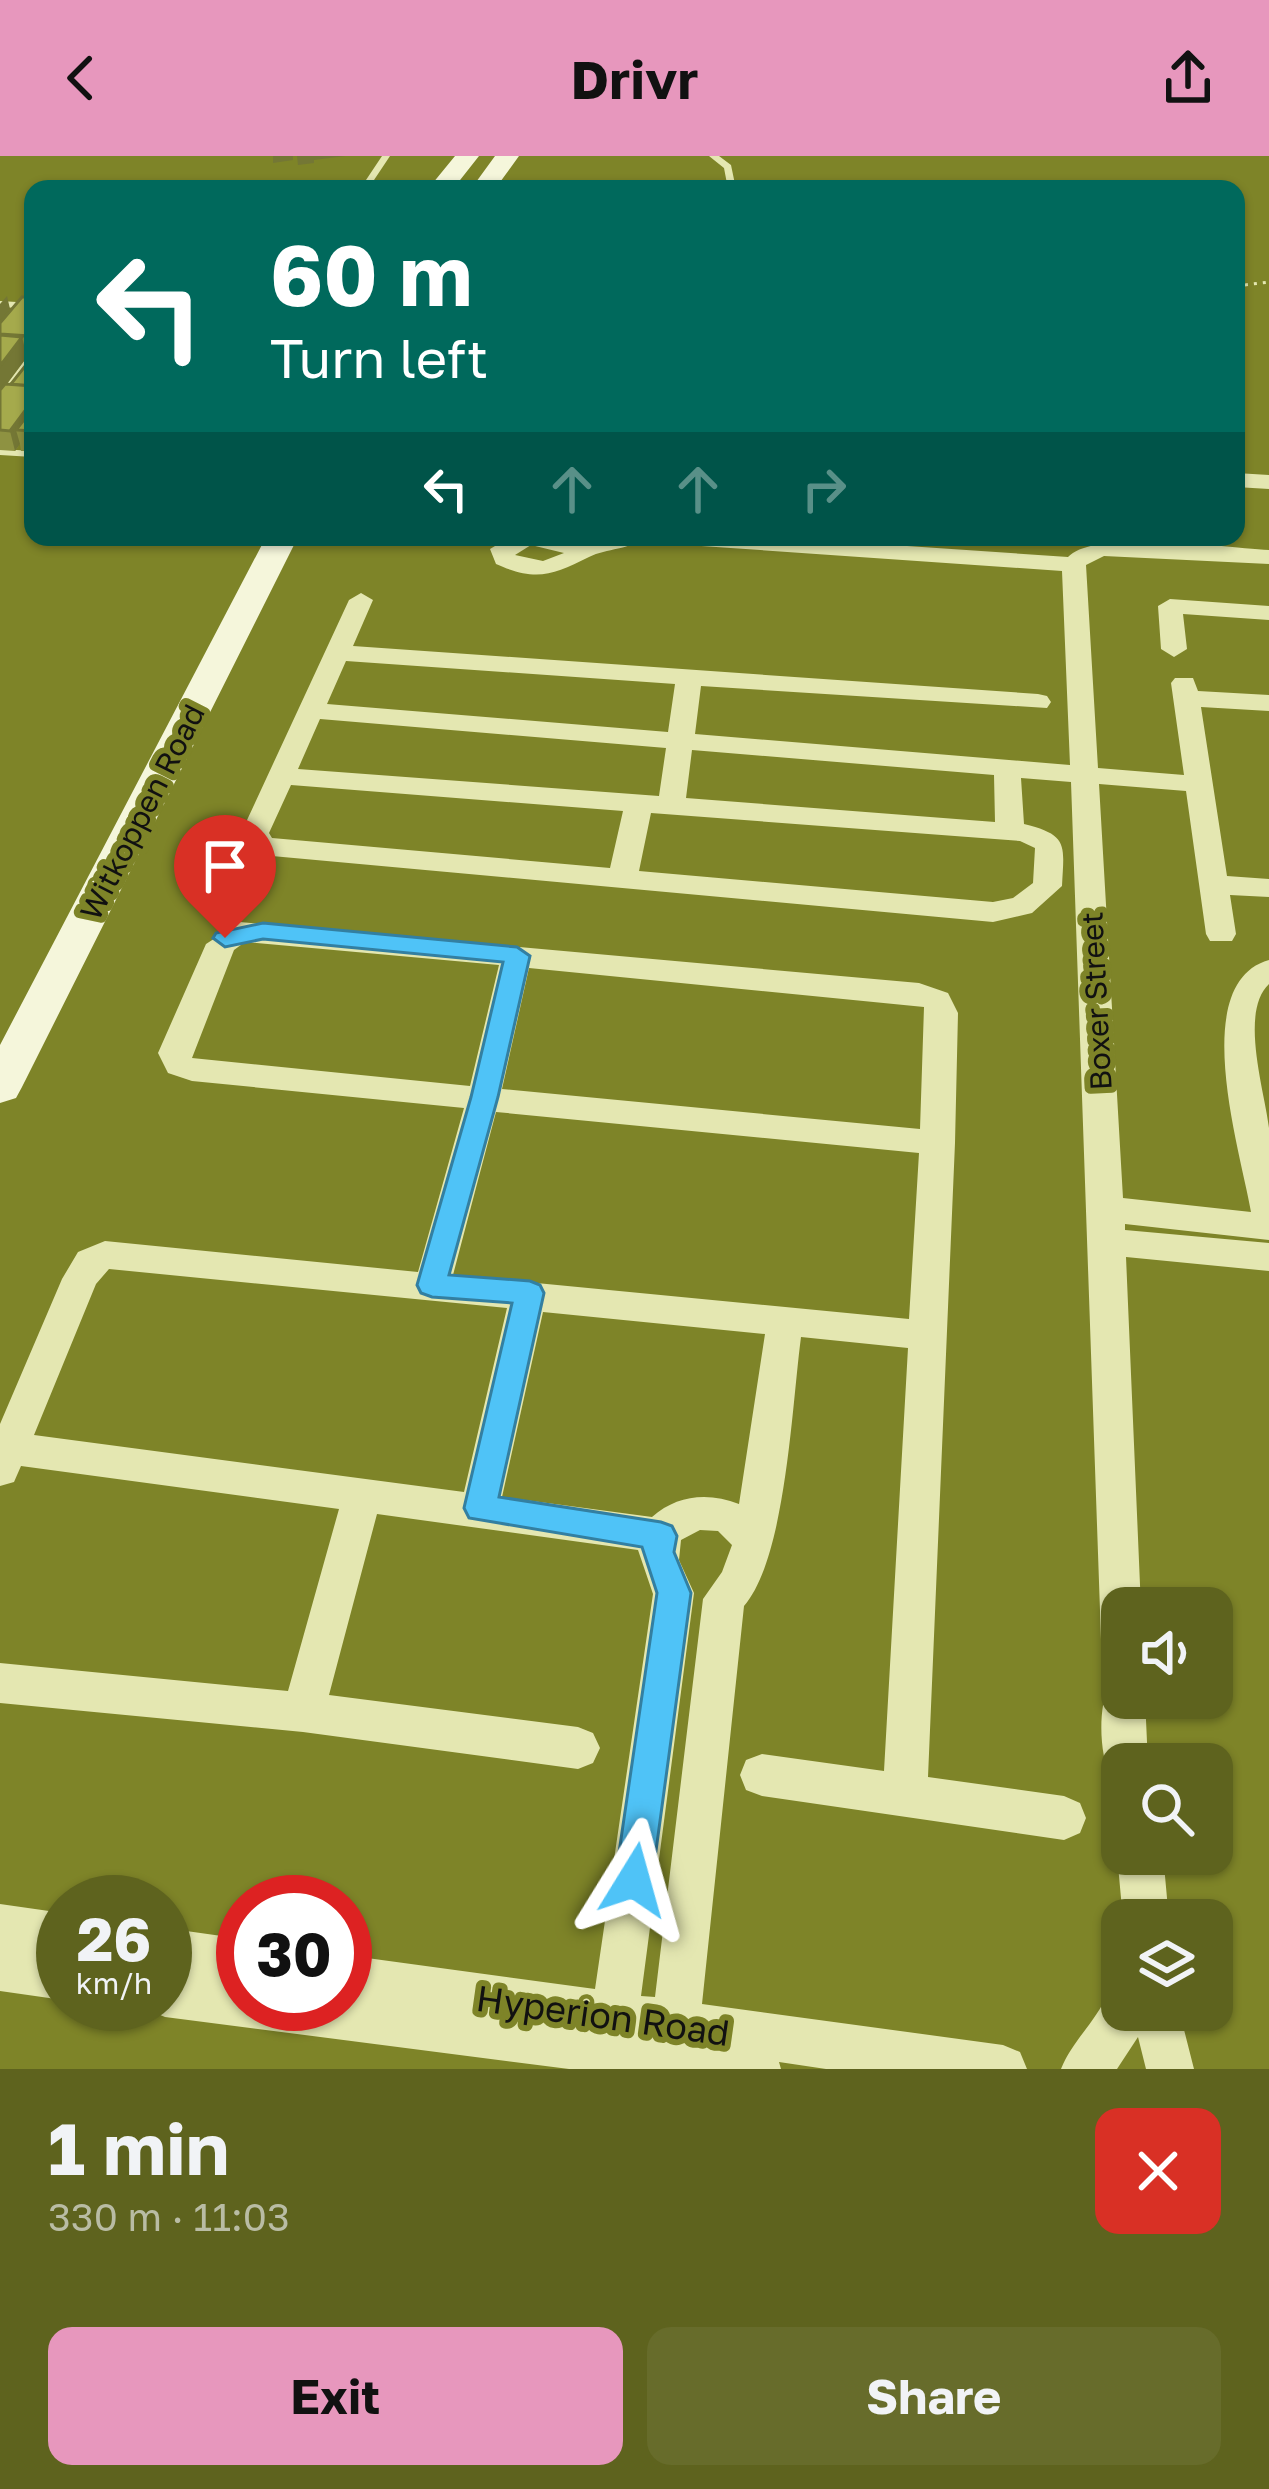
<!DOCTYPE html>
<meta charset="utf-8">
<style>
body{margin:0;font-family:"Golos Text",sans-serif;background:#676c2b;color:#f1f3f6;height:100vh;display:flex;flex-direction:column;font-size:45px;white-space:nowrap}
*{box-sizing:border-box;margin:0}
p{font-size:39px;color:#b9bca4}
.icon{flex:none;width:66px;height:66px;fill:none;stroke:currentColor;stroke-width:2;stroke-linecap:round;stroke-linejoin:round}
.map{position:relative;height:1913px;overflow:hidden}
.sheet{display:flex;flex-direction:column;background:#5e631e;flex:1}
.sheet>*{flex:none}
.guide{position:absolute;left:24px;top:24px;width:1221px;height:366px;border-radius:24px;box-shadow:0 3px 9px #0004;background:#00695c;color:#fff;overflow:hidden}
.controls{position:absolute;left:1101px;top:1431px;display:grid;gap:24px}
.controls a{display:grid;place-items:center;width:132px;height:132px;border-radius:24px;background:#5e631e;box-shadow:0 3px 9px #0004;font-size:60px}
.speed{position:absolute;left:36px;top:1719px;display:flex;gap:24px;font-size:60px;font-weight:700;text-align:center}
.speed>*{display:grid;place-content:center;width:156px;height:156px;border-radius:50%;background:#5e631e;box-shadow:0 3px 9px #0004;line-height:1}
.speed small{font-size:30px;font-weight:400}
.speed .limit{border:18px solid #d22;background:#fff;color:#111}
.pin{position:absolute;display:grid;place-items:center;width:102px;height:102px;color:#fff;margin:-123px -51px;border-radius:50% 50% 50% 0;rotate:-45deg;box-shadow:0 0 12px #0007}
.pin .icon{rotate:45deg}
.me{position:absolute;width:132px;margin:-66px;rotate:8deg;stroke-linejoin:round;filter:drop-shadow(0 0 9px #0008)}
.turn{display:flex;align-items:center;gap:42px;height:252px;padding:0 48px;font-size:54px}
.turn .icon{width:156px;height:156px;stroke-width:2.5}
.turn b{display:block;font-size:84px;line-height:102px}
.lanes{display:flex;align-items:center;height:114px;padding:0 48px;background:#0003;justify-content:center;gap:60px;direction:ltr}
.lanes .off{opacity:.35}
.round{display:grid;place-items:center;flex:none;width:126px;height:126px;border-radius:24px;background:#676c2b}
.overview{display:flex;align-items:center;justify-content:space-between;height:204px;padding:0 48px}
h1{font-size:72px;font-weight:700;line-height:90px}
.button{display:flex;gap:24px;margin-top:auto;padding:24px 48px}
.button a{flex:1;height:138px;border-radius:24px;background:#e797bd;color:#111;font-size:48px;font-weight:700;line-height:138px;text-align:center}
.button a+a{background:#676c2b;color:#f1f3f6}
header{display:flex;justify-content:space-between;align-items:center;height:156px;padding:0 48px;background:#e797bd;color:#111;font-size:54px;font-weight:700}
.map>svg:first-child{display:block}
</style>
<header><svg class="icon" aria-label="back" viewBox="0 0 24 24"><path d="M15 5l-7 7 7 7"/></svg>Drivr<svg class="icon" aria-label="share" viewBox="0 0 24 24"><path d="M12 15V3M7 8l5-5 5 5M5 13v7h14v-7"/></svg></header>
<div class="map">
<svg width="1269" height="1913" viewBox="0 0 1269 1913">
<rect width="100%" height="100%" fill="#7e8428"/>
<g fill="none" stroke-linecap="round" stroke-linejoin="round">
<!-- path -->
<path stroke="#e4e7b1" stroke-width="3" stroke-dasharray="3 6" stroke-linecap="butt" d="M1236,130L1269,126"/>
<!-- lane -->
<path fill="#e4e7b1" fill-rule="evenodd" d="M382,0H390L368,33H360Z
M709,0H719L731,9L736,33H728L724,12Z
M0,145L33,147V153L0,151Z
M33,193V203L4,241L0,242V232L29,194Z
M0,293L33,295V301L0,299Z"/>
<!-- street -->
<path fill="#e4e7b1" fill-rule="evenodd" d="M1236,317L1269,319V333L1236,331Z
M510,381H573L583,388L607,381H645C630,394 607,392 589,401C553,419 536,426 496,408L490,393ZM531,389L564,397L543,405L515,399Z
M660,381H774L1068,401C1095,372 1226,392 1269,394V408L1104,400L1086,409L1098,612L1184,619L1171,527L1175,522H1193L1198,535L1269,539V555L1201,551L1227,720L1269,723V741L1230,739L1236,778L1232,785H1210L1206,778L1186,635L1099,628L1123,1042L1251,1056C1241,996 1187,827 1269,804V828C1239,856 1265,936 1269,972C1269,1009 1269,1048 1269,1084L1125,1068V1074L1269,1087V1115L1126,1101L1141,1452H1122V1502L1107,1496L1101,1483L1071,626L1021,622L1024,668C1069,679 1064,689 1062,730L1032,757L993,766L261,699L251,696L241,677L349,444L361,437L373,444L353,490L1038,538L1047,540L1051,546L1047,552L701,530L695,578L1070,609L1062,415L672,388ZM346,505L675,528L668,576L327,548ZM320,563L666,592L659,640L298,613ZM692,594L994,619L995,666L686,642ZM291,629L623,655L610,712L272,682L269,677ZM651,657L1020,685L1035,692L1033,727L1013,742L993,746L639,715Z
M1170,443L1269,450V464L1183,458L1187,493L1174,501L1161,493L1158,450Z
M240,766L919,827L948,837L958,857L955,987L928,1621L1064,1640L1080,1647L1086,1662L1080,1677L1064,1684L762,1640L746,1634L740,1619L746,1604L762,1598L884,1615L908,1192L801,1181C792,1248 786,1402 744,1450L702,1848L1003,1889L1020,1896L1027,1913H826L779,1906L781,1913H569L165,1861L148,1854L146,1848H165V1772L243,1783V1848H345V1799L595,1833L653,1438L638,1394L377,1358L329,1539L578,1571L593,1577L600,1592L593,1607L578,1613L303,1576L0,1547V1507L288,1535L339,1353L21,1310L14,1326L0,1330V1268L62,1123L78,1096L105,1085L418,1116L464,952L192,925L168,917L158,897L206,788ZM245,786L499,809L470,930L192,902L234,794ZM529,812L924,851L920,973L502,933ZM496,956L919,997L909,1163L453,1119ZM109,1113L507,1152L464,1336L34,1279L96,1128ZM543,1156L765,1178L739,1348C708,1336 677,1339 652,1361L502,1341ZM700,1374L718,1375L732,1389L722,1416L703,1443L655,1841L641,1840L694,1437L679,1404L681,1384Z
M1122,1523V1542H1145L1148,1608H1122V1627L1111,1623C1099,1597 1098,1553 1109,1528Z
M1122,1687V1698H1163L1169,1764H1123L1117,1698Z
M0,1748L63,1757V1844L0,1835Z
M1122,1831V1854H1179L1194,1913H1146L1138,1881L1117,1913H1061C1072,1885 1096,1866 1108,1837Z"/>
<!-- secondary -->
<path fill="#f5f6db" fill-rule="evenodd" d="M455,0H479L453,33H428Z
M495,0H519L495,33H471Z
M266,381H298L22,931L16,942L0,947V889Z"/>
</g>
<!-- wall -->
<path fill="#8e9241" d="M33,141V193H25L27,201L7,228L33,275V295H21L20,288L15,295L0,294V167Z"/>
<!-- shaded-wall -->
<path fill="#747735" d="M273,0H293V4L273,7Z
M297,0H345L314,4V7L298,9Z
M7,140L10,153L0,165V148Z
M22,181L27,201L0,237V210Z
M33,244V271L16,274L20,288L15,295L10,275Z"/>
<!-- building -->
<path fill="#a5aa4c" stroke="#747735" stroke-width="3" d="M22,141H33V176L30,180L0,178V167Z
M0,179L22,181L0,210Z
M33,200V230L11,228Z
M5,228L33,230V244L10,275L0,274V234Z
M33,252V275L16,274Z"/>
<!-- route -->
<path fill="#4fc3f7" stroke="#337fa1" stroke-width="3" d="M263,767L517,791L530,800L498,941L449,1119L530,1125L540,1129L544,1137L499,1341L661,1366L672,1370L677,1380L674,1396L691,1437L652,1724L647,1737L634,1743L620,1737L615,1724L657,1437L642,1391L469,1362L464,1352L512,1147L432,1141L421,1137L417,1129L471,941L503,806L263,783L225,791L213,782L216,777Z"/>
<g text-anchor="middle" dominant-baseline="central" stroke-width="12" stroke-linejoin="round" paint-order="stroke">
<!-- street labels -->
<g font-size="30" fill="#111" stroke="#7e8428">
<text transform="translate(142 656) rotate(-63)">Witkoppen Road</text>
<text transform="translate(1096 845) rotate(-93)">Boxer Street</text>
</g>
<!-- near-street labels -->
<g font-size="36" fill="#111" stroke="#7e8428">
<text transform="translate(603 1859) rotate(8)">Hyperion Road</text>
</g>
</g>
</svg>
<div class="controls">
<a><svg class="icon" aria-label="sound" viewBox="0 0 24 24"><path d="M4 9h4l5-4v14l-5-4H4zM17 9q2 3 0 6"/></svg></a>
<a><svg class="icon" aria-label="search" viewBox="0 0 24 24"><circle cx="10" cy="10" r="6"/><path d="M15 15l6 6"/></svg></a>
<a><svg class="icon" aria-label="layers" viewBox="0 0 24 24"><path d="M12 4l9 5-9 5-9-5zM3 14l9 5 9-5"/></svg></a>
</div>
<div class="speed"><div>26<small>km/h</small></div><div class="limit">30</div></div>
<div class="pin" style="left:225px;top:782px;background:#d93025"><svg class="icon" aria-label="arrive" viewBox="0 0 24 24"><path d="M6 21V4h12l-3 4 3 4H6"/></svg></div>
<svg class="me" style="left:634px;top:1724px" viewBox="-20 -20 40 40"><path d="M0-17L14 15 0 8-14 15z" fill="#4fc3f7" stroke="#fff" stroke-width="4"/></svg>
<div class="guide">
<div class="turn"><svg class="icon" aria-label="left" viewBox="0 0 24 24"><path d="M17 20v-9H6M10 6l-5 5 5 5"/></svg><div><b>60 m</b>Turn left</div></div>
<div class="lanes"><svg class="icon" aria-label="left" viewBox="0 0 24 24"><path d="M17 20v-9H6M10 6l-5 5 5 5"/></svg><svg class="icon off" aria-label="ahead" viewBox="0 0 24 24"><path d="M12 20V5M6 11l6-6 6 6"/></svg><svg class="icon off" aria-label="ahead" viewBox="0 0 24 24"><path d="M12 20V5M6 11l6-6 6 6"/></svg><svg class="icon off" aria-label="right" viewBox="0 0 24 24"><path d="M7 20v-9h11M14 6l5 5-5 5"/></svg></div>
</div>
</div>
<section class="sheet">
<div class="overview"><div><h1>1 min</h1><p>330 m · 11:03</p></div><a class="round" style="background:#d93025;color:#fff"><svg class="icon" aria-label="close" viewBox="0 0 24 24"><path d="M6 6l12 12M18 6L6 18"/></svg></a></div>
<div class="button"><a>Exit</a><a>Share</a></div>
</section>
